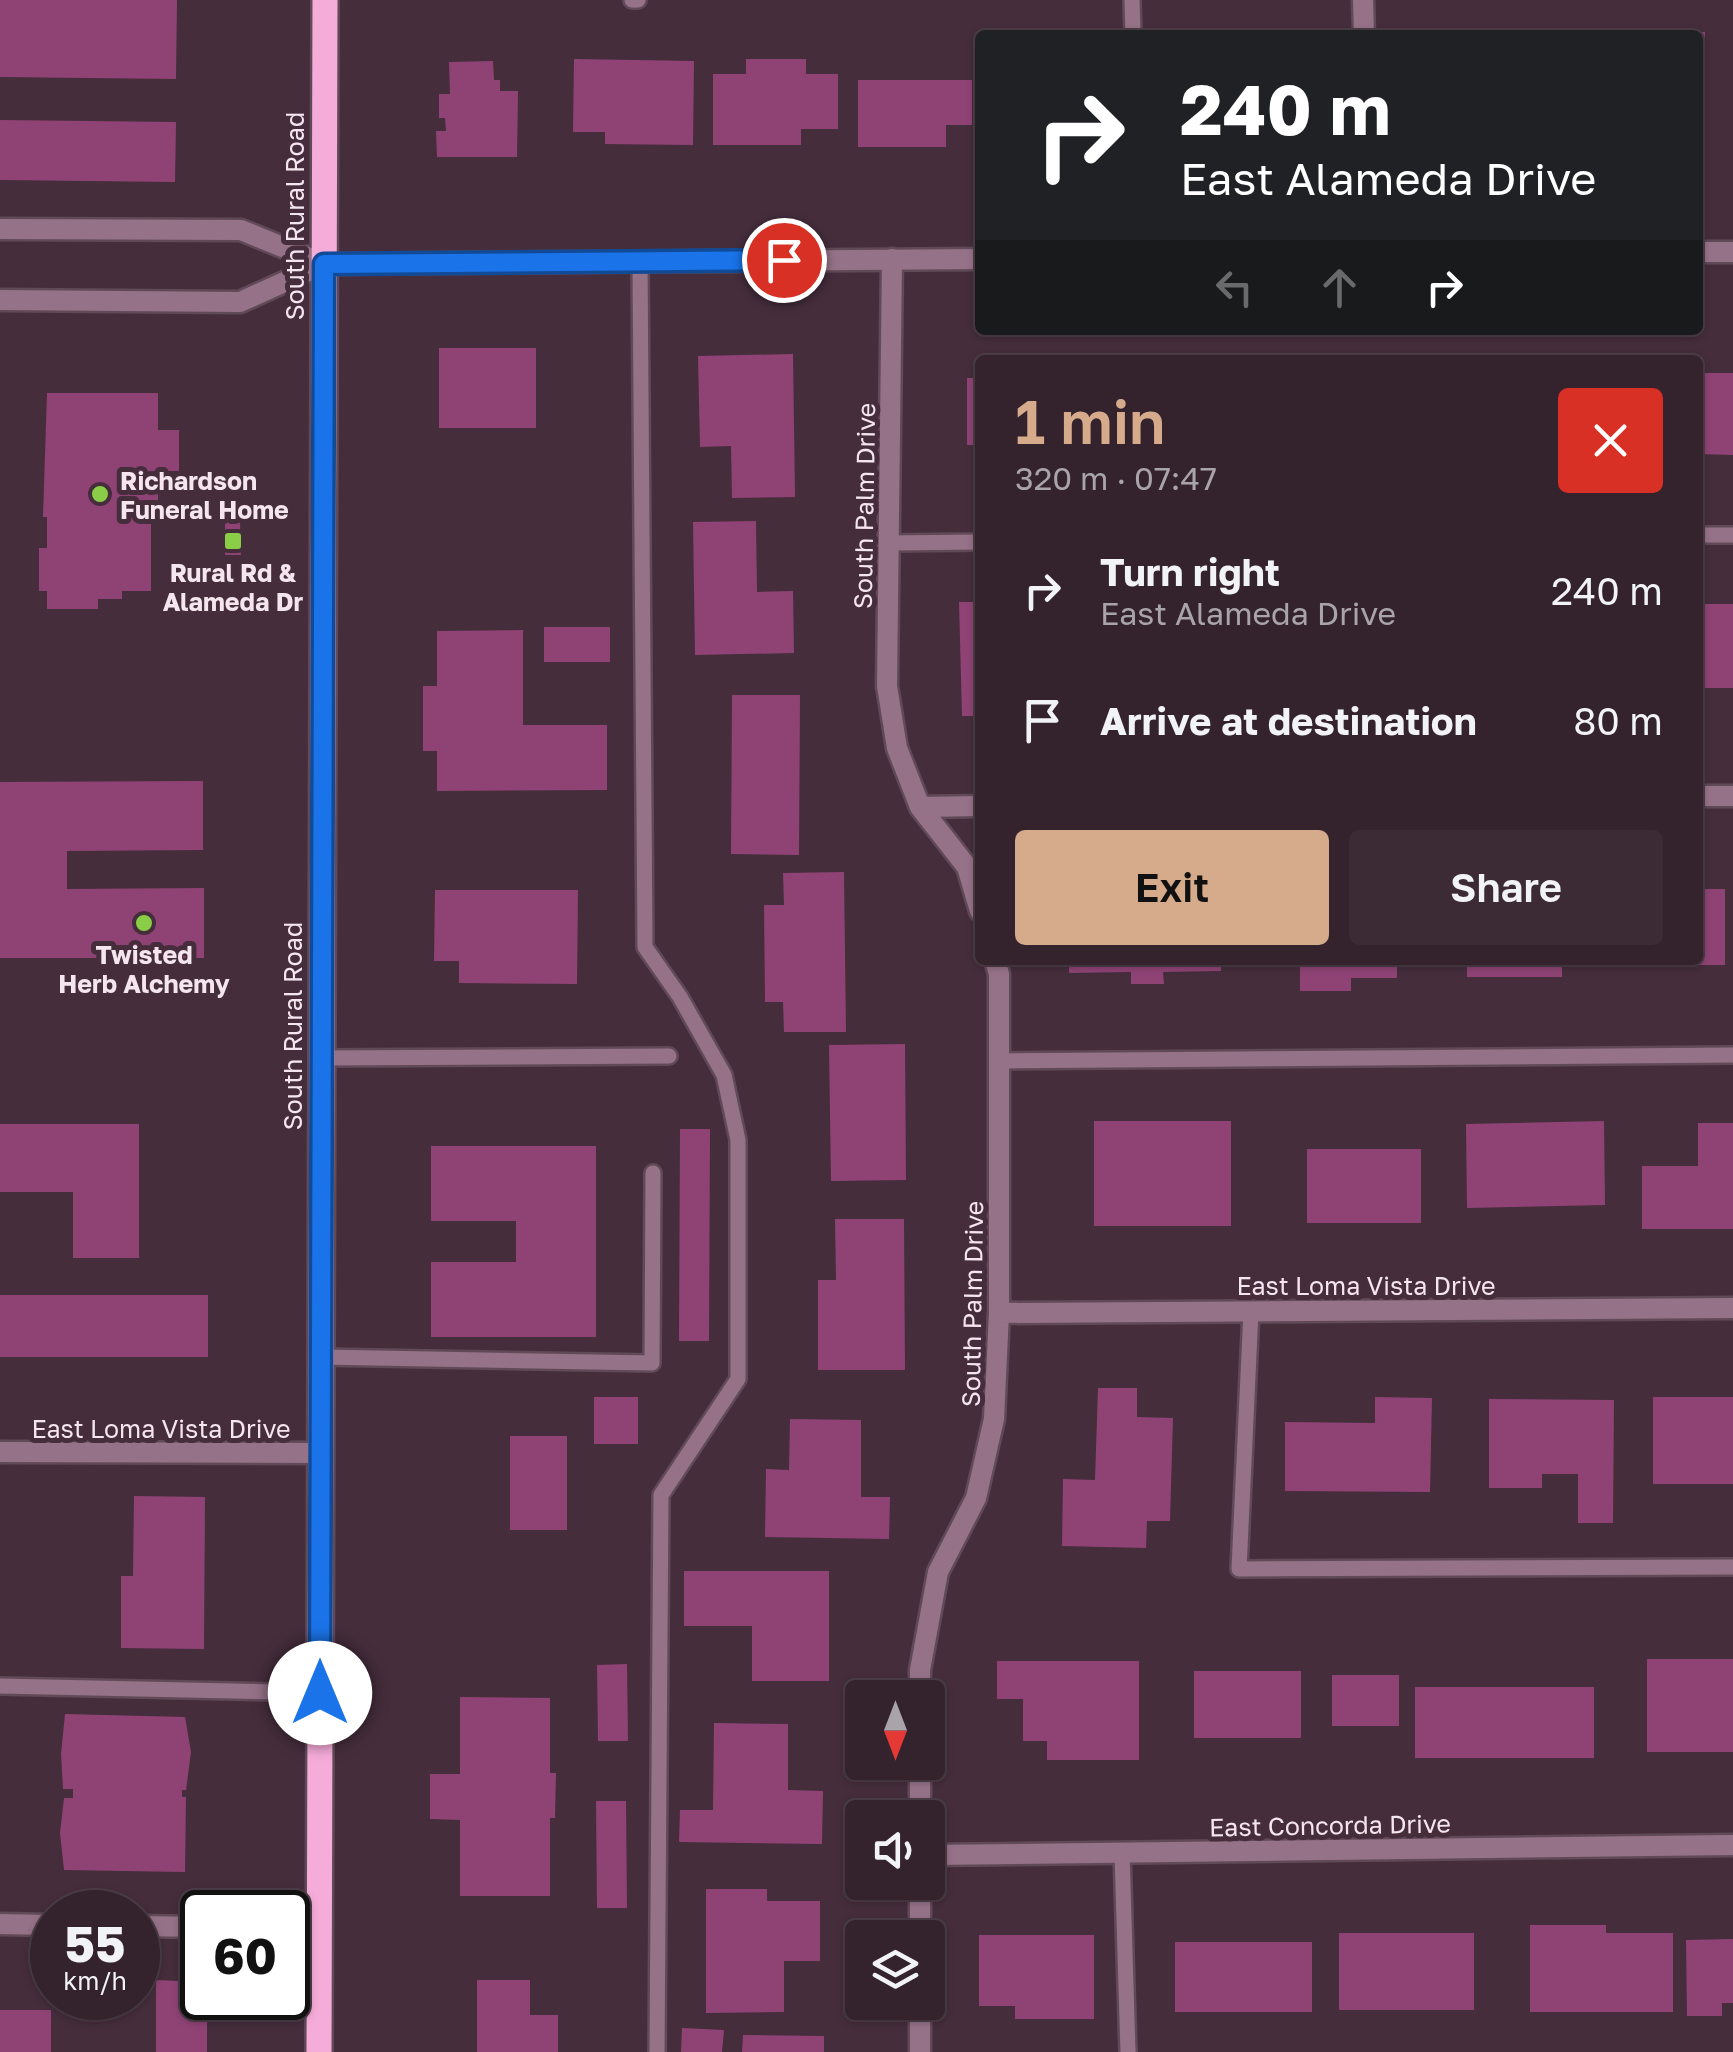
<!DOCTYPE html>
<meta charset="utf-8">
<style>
body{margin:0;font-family:"Golos Text",sans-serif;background:#3c2a35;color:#f1f3f6;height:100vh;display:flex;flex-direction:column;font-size:38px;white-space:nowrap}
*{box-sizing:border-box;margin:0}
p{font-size:32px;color:#a9a4aa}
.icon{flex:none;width:55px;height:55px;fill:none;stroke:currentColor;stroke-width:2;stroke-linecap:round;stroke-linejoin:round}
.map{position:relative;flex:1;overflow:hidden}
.panel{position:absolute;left:975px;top:355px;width:728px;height:610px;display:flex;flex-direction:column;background:#34222d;border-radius:10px;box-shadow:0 2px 8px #0004,0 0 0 2px #4e3f49}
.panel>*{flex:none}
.hud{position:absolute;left:975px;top:30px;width:728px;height:305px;border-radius:10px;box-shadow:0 2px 8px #0004,0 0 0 2px #4e3f49;background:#202124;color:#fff;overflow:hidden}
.needle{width:65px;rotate:180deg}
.tools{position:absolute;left:845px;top:1680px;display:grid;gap:20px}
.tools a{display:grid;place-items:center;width:100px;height:100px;border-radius:10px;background:#34222d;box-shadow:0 2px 8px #0004,0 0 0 2px #4e3f49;font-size:50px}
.speed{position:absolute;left:30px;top:1890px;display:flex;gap:20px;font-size:50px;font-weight:700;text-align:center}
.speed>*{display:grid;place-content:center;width:130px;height:130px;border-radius:50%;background:#34222d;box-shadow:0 2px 8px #0004,0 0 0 2px #4e3f49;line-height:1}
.speed small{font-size:25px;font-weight:400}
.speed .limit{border:5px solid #111;border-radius:15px;background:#fff;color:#111}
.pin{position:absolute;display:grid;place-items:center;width:85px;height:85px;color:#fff;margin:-42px;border:5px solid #fff;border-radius:50%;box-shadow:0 2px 10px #0007}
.me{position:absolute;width:110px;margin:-55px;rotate:0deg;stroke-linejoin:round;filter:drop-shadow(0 0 8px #0008)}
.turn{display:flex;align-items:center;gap:35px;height:210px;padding:0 40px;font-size:45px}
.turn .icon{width:130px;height:130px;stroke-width:2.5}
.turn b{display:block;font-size:70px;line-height:85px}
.lanes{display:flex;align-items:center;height:95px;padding:0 40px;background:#0003;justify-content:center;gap:50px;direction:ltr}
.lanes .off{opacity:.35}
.round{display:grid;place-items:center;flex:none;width:105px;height:105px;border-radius:10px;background:#3c2a35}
.head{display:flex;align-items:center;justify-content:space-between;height:170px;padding:0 40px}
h1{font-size:60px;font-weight:600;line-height:75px;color:#d6ab8b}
.button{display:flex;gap:20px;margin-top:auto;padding:20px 40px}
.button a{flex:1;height:115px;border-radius:10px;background:#d6ab8b;color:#111;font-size:40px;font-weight:600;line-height:115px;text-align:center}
.button a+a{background:#3c2a35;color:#f1f3f6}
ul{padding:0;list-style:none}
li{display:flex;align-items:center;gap:30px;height:130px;padding:0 40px}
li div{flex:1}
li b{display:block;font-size:38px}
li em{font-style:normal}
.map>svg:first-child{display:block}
</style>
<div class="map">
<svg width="1733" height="2052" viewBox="0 0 1733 2052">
<rect width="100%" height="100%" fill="#452d3c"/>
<!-- building -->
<path fill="#8f4375" d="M0,0H177L176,79L0,77Z
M1698,32H1705V102H1698Z
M574,59L694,61L693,145L605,144V132H573Z
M746,59H806V74H838V129H801V145H713V74H746Z
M493,61L494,80H500V91H518L517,157H437L436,131H446L445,118H439V94H450L449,62Z
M858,80H972V125H946V147H858Z
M0,120L176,122L175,182L0,180Z
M439,348H536V428H439Z
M793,354L795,497L732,498L731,446L700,447L698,356Z
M1698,373H1733V455L1698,454Z
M967,378H980V445H967Z
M47,393H158V430H179V471H158V517H151V591H122V599H98V609H47V591H39V548H47V517H43Z
M756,521L757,592L793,591L794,653L695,655L693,522Z
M225,522H240L241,555H225Z
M959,602H980V716H962Z
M1698,604H1733V688H1698Z
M544,627H610V662H544Z
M523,630V725H607V790L437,791V751H423V686H437V631Z
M732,695H800L799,855L731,854Z
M203,781V850L67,851V889L204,888V958H0V782Z
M844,872L846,1032H784L783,1002H765L764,905H784L783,873Z
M1698,889H1725V965H1589V960H1698Z
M435,890H578L577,984L459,983V961H434Z
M1069,960H1221V971L1163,972L1164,984H1131V972L1069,973Z
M1300,960H1397V978H1351V991H1300Z
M1467,960H1562V977H1467Z
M905,1044L906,1180L831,1181L829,1045Z
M1094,1121H1231V1226H1094Z
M1604,1121L1605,1205L1467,1208L1466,1124Z
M1698,1123H1733V1229H1642V1166H1698Z
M0,1124H139V1258H73V1192H0Z
M680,1129H710L709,1341H679Z
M431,1146H596V1337H431V1262H516V1221H431Z
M1307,1149H1421V1223H1307Z
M835,1219H904L905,1370H818V1280H836Z
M0,1295H208V1357H0Z
M1098,1388H1137V1417L1173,1418L1170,1521H1147L1146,1548L1062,1546L1063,1479L1095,1480Z
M594,1397H638V1444H594Z
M1375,1397L1432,1398L1430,1492L1285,1491V1422L1375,1423Z
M1653,1397H1733V1484H1653Z
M1489,1399L1614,1400L1613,1523H1578V1474H1542V1488H1489Z
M790,1419L861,1420V1497H890L889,1539L765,1537L766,1469L789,1470Z
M510,1436H567V1530H510Z
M134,1496L205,1497L204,1649L121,1648V1576H133Z
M684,1571H829V1681H752V1626H684Z
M1647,1659H1733V1752H1647Z
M997,1661H1139V1760H1047V1741H1023V1699H997Z
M627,1664L628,1741H598L597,1665Z
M1194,1671H1301V1738H1194Z
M1332,1675H1399V1726H1332Z
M1415,1687H1594V1758H1415Z
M460,1697L550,1698V1773H556L555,1818H550V1896H460V1820L430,1819V1774H460Z
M65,1714L185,1717L191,1752L186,1790H182V1797H186L185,1872L64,1870L60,1833L64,1798H73V1789H63L61,1754Z
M714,1723L788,1724V1790L823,1791L822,1844L679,1842L680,1810H713Z
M596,1801H626L627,1908H597Z
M706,1889H767V1901H820V1961H784V2012L706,2013Z
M1530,1925H1606V1933H1673V2012H1530Z
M1339,1933H1474V2010H1339Z
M979,1935H1094V2019H1015V2006H979Z
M1733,1939V2003H1722V2016H1687L1686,1940Z
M1175,1942H1312V2012H1175Z
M156,1980L202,1982V1998H207V2052H156Z
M477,1980H530V2015H558V2052H477Z
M0,2010H51V2052H0Z
M682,2028L724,2030L722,2052H681Z
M743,2035L824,2036V2052H742Z"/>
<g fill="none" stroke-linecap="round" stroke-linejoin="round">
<defs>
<path id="service" d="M632,0H638
M1132,0L1133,35
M640,261L645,947L680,997L724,1075L738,1140V1379L661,1495L657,2052
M1698,535H1733
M889,543L980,542
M322,1058L669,1056
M999,1061L1733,1055
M1251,1311L1239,1569L1733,1567
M321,1357L652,1363L653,1173
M0,1686L320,1693
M1122,1853L1128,2052"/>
<path id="minor" d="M1363,0L1364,35
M0,229L241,230L324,264
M892,259L887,686L897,748L920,807L967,867L980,911
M0,300L240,302L324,264
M1698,796H1733
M920,807L980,806
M999,1313L1733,1308
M0,1452L321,1453
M920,1698V1670L938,1572L976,1498L994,1419L999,1313V974L995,960
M920,1762V1818
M928,1855L1733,1845
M0,1924L52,1925
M138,1926L202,1927
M288,1927H320
M920,1938V1882
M920,2052V2002"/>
<path id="tertiary" d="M1698,252H1733
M324,264L980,259"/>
<path id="primary" d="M319,2052L325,0"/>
</defs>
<!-- service casing -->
<use href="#service" stroke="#614a58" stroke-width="20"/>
<!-- minor casing -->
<use href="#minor" stroke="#614a58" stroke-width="25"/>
<!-- tertiary casing -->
<use href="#tertiary" stroke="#614a58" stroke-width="25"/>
<!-- primary casing -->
<use href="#primary" stroke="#614a58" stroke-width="30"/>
<!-- service -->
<use href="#service" stroke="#967288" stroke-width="15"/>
<!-- minor -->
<use href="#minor" stroke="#967288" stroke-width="20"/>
<!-- tertiary -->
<use href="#tertiary" stroke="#967288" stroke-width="20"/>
<!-- primary -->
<use href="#primary" stroke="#f6acd9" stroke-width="25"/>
</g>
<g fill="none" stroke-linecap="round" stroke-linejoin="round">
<defs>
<path id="route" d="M320,1693L324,264L784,260"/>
</defs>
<!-- route casing -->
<use href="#route" stroke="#114b97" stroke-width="25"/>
<!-- route -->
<use href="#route" stroke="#1a73e8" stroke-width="18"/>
</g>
<!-- markers -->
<g fill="#8ace47" stroke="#452d3c" stroke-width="4">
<circle cx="100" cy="494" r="10"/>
<rect x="223" y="531" width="20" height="20" rx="5"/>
<circle cx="144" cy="923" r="10"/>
</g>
<g text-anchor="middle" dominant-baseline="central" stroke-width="10" stroke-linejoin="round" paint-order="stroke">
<!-- street labels -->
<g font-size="25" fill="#f5e5ee" stroke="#452d3c">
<text transform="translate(294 216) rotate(-90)">South Rural Road</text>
<text transform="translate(864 506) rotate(-89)">South Palm Drive</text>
<text transform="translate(292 1026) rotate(-90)">South Rural Road</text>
<text x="1366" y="1285">East Loma Vista Drive</text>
<text transform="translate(972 1304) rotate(-89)">South Palm Drive</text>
<text x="161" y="1428">East Loma Vista Drive</text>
<text transform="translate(1330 1825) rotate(-1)">East Concorda Drive</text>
</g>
<!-- poi labels -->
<g font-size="25" font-weight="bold" fill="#f5e5ee" stroke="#452d3c">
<text x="120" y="480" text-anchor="start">Richardson<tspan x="120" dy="29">Funeral Home</tspan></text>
<text x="233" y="572">Rural Rd &amp;<tspan x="233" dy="29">Alameda Dr</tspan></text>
<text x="144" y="954">Twisted<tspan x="144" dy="29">Herb Alchemy</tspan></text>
</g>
</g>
</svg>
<div class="tools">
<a><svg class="needle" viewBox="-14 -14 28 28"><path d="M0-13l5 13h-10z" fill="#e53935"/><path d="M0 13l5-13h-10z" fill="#a9a4aa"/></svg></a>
<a><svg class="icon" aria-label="sound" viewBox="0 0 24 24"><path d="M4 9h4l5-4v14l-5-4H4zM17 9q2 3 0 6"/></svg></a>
<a><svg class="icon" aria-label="layers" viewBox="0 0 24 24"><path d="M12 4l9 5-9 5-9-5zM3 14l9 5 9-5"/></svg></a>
</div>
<div class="speed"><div>55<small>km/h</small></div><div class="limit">60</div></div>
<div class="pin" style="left:784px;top:260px;background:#d93025"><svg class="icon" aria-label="arrive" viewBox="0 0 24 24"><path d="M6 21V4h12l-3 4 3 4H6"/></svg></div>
<svg class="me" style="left:320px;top:1693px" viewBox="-20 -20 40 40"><circle r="19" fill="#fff"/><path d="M0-13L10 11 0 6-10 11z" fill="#1a73e8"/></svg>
<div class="hud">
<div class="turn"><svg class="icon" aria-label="right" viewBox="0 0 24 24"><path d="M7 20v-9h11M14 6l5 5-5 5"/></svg><div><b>240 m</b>East Alameda Drive</div></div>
<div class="lanes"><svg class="icon off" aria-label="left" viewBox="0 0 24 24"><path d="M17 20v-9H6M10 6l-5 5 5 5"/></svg><svg class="icon off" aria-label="ahead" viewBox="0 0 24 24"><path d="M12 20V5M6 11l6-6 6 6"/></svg><svg class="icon" aria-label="right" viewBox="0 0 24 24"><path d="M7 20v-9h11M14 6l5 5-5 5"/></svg></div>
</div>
<section class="panel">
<div class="head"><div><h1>1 min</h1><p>320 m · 07:47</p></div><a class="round" style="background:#d93025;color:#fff"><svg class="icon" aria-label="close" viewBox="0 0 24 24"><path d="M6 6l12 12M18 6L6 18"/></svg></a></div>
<ul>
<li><svg class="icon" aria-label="right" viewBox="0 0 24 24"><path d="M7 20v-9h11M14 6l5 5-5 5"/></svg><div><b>Turn right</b><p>East Alameda Drive</p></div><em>240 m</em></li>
<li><svg class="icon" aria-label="arrive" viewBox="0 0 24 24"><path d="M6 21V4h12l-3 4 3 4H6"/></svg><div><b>Arrive at destination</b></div><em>80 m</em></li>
</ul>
<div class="button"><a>Exit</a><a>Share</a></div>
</section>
</div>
